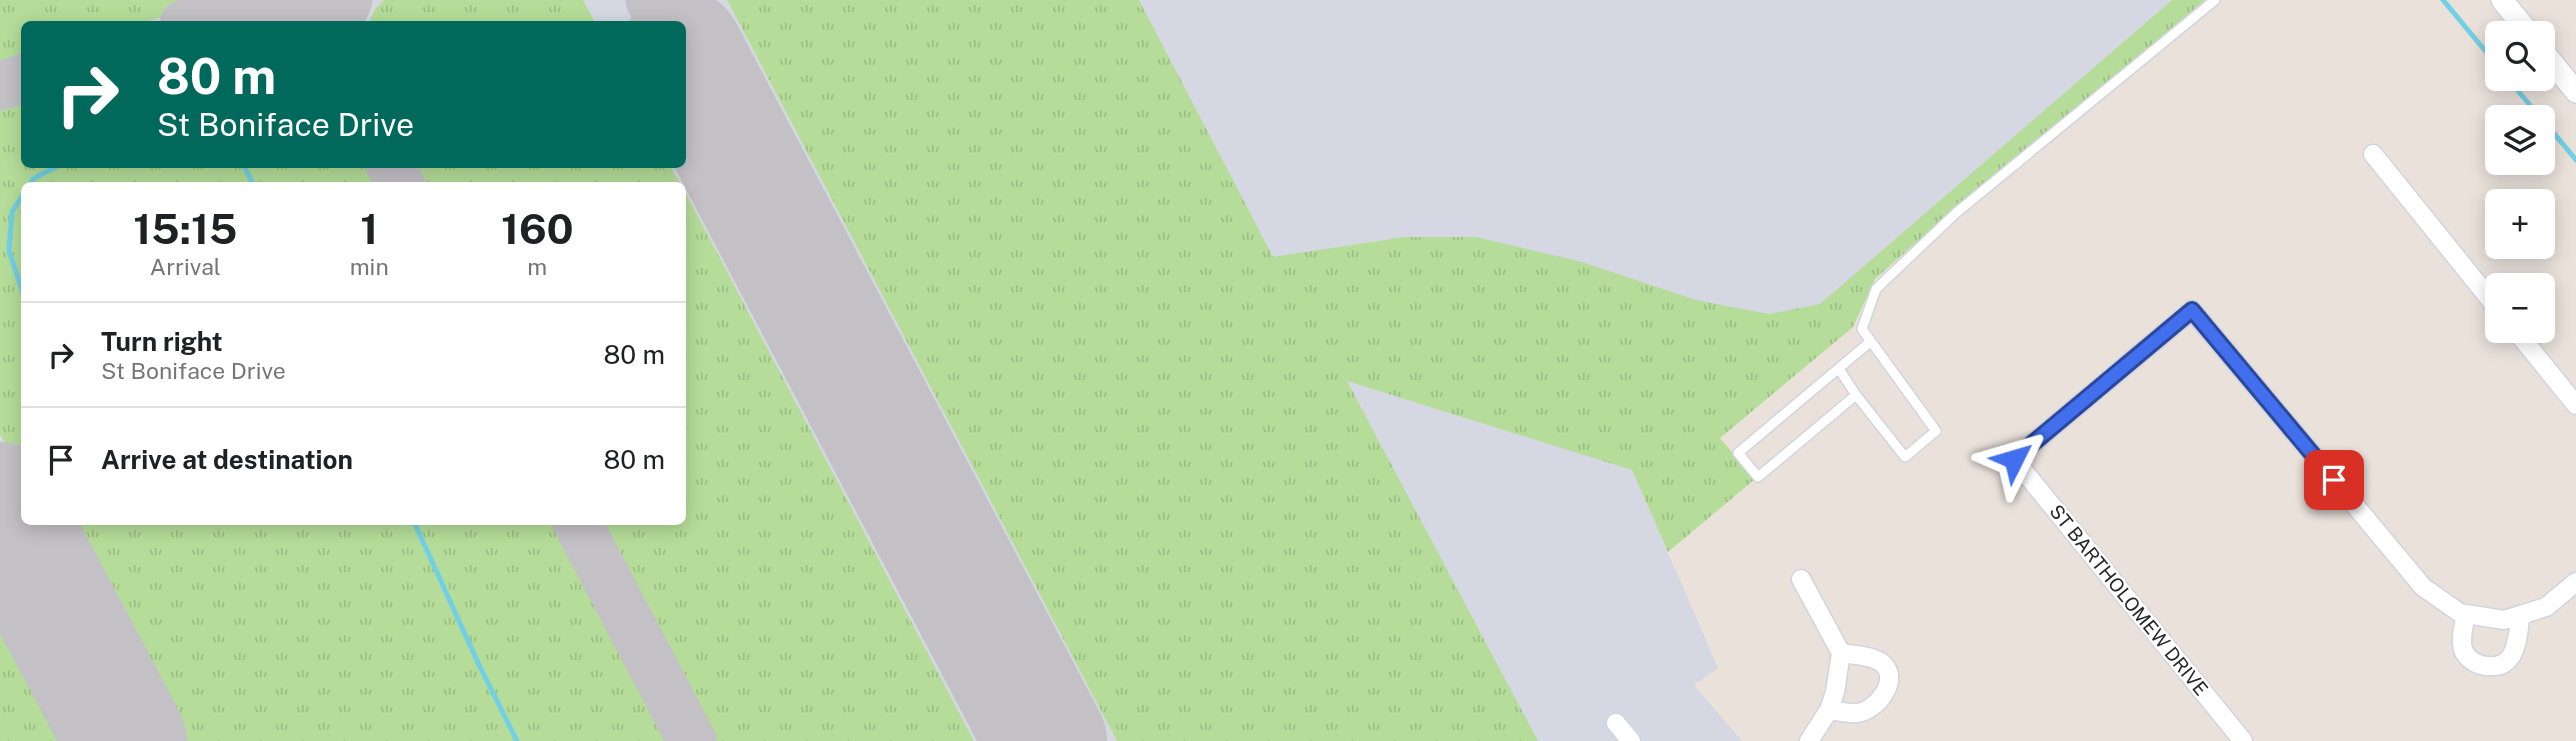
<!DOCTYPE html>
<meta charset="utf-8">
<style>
body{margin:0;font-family:"Public Sans",sans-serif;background:#f6f6f6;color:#202124;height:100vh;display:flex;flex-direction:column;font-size:26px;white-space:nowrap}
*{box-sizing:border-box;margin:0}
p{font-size:23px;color:#757577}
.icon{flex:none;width:38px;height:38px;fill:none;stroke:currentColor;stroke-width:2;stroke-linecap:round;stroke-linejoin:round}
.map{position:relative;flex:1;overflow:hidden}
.drawer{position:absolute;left:21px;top:182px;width:665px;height:343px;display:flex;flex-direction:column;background:#fff;border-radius:10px;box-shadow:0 4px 18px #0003}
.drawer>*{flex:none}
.banner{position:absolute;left:21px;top:21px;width:665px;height:147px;border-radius:10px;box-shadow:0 4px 18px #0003;background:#00695c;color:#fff;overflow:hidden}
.tools{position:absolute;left:2485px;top:21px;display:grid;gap:14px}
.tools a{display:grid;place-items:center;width:70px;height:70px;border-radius:10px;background:#fff;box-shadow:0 4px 18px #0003;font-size:35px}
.pin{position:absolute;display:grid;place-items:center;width:60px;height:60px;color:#fff;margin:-30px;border-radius:14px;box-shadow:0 4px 10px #0006}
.me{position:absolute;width:77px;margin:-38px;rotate:50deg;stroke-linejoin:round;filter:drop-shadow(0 0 5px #0008)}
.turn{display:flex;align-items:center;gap:24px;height:147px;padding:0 21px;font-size:32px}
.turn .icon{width:91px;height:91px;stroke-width:2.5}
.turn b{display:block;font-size:49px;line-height:60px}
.eta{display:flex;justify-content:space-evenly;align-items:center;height:119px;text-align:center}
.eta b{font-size:42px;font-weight:700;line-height:49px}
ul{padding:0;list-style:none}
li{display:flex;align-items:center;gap:21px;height:105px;padding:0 21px;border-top:2px solid #e0e0e0}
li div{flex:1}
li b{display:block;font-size:26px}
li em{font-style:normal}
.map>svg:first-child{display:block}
</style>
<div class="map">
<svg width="2576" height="741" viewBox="0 0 2576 741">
<defs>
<pattern id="grass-tufts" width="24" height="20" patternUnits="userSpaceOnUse" patternTransform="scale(1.75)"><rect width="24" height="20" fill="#b5dd99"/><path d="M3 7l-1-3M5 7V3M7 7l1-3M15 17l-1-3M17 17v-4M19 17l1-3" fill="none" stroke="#9cbe84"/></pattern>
</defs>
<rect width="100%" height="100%" fill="#e9e1da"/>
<!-- airport -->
<path fill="#d5d8e2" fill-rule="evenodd" d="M0,0H2196L1632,470L1718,668L1694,685L1742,741H0ZM24,24H682V164H24ZM24,186H682V522H24Z"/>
<!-- grass -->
<path fill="url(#grass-tufts)" d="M0,0H215L140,24H24V62L0,70Z
M384,0H583L596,24H368L375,9Z
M727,0H1139L1273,257L1404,237H1476L1582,262L1696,300L1769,314L1820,304L2172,0H2205L1938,223L1875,279L1853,327L1720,438L1755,479L1668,552L1632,470L1347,381L1538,741H1117Z
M249,19L275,21L282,24H232Z
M24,93V164L364,165L375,185L24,186V481L0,434V101Z
M412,165H670L681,185H423Z
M683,188L974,741H716L600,522H682Z
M46,522H553L649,703L667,741H161Z
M0,568L91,741H0Z"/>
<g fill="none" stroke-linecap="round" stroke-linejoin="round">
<!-- stream -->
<path stroke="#72d0e6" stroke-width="5" d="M2443,0L2497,65
M2508,79L2540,117
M2543,120L2576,160
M243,164L254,186
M29,186L33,179L61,164
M24,193L12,212L9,251L24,296
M414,522L480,667L517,741"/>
<!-- taxiway -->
<path stroke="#c3c1c6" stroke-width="49" d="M650,0L655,9
M244,5C274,4 287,3 311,24
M184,24L258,0
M337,24L348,0
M0,86L24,78
M390,164L401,186
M577,522L692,741
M1014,692L1039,741"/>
<!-- runway -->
<path stroke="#c3c1c6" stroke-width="122" d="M682,51L1046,741
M0,503L126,741"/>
<defs>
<path id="service" d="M1870,342L1738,453L1758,477L1856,395L1905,457L1936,431L1862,329L1876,289L1956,213L2215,0
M1839,369L1856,395"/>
<path id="minor" d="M2373,154L2497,308
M2516,331L2576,405
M1801,579L1841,653L1835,692L1829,710L1809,741
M2466,614C2464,625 2459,641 2464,652C2468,659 2474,663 2481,665C2516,673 2518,641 2520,615
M1829,710C1837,711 1848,714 1857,713C1881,710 1906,670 1874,659C1864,655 1852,655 1841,653
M1616,723L1631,741
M2243,741L2014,459L2192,310L2423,587L2460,613L2504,620L2546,607L2576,582"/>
<path id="tertiary" d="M2502,0L2529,33
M2543,51L2576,92"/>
</defs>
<!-- service casing -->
<use href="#service" stroke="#cfd4e0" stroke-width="12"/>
<!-- minor casing -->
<use href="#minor" stroke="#cfd4e0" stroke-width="21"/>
<!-- tertiary casing -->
<use href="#tertiary" stroke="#cfd4e0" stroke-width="24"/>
<!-- service -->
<use href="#service" stroke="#fff" stroke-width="9"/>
<!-- minor -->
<use href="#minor" stroke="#fff" stroke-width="18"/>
<!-- tertiary -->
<use href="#tertiary" stroke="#fff" stroke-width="21"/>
</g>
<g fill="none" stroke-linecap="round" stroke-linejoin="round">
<defs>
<path id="route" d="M2014,459L2192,310L2334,480"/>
</defs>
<!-- route casing -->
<use href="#route" stroke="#2b489b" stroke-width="18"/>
<!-- route -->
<use href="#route" stroke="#426fee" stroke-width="12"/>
</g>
<g text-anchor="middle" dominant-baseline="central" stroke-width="5" stroke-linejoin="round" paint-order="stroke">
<!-- street labels -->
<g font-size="19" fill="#272727" stroke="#fff">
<text transform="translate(2129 600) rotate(51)">ST BARTHOLOMEW DRIVE</text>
</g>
</g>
</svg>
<div class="tools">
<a><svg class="icon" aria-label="search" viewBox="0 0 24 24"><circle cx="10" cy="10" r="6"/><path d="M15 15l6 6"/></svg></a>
<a><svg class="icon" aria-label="layers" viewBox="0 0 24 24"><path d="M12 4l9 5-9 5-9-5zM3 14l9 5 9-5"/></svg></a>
<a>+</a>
<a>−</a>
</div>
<div class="pin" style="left:2334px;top:480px;background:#d93025"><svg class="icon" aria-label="arrive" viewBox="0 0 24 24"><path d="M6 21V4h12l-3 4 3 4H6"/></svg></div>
<svg class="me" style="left:2014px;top:459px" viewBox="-20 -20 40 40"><path d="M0-17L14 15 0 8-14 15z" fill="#426fee" stroke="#fff" stroke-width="4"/></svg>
<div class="banner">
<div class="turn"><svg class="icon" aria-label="right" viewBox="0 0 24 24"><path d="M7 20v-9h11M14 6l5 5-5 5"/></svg><div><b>80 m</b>St Boniface Drive</div></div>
</div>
<section class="drawer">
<div class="eta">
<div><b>15:15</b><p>Arrival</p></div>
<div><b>1</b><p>min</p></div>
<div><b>160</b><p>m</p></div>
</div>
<ul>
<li><svg class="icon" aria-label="right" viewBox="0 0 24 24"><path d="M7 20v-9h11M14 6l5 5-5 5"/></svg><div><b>Turn right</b><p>St Boniface Drive</p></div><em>80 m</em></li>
<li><svg class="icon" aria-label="arrive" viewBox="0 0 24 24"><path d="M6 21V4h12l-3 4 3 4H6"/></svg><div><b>Arrive at destination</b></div><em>80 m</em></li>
</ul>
</section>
</div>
